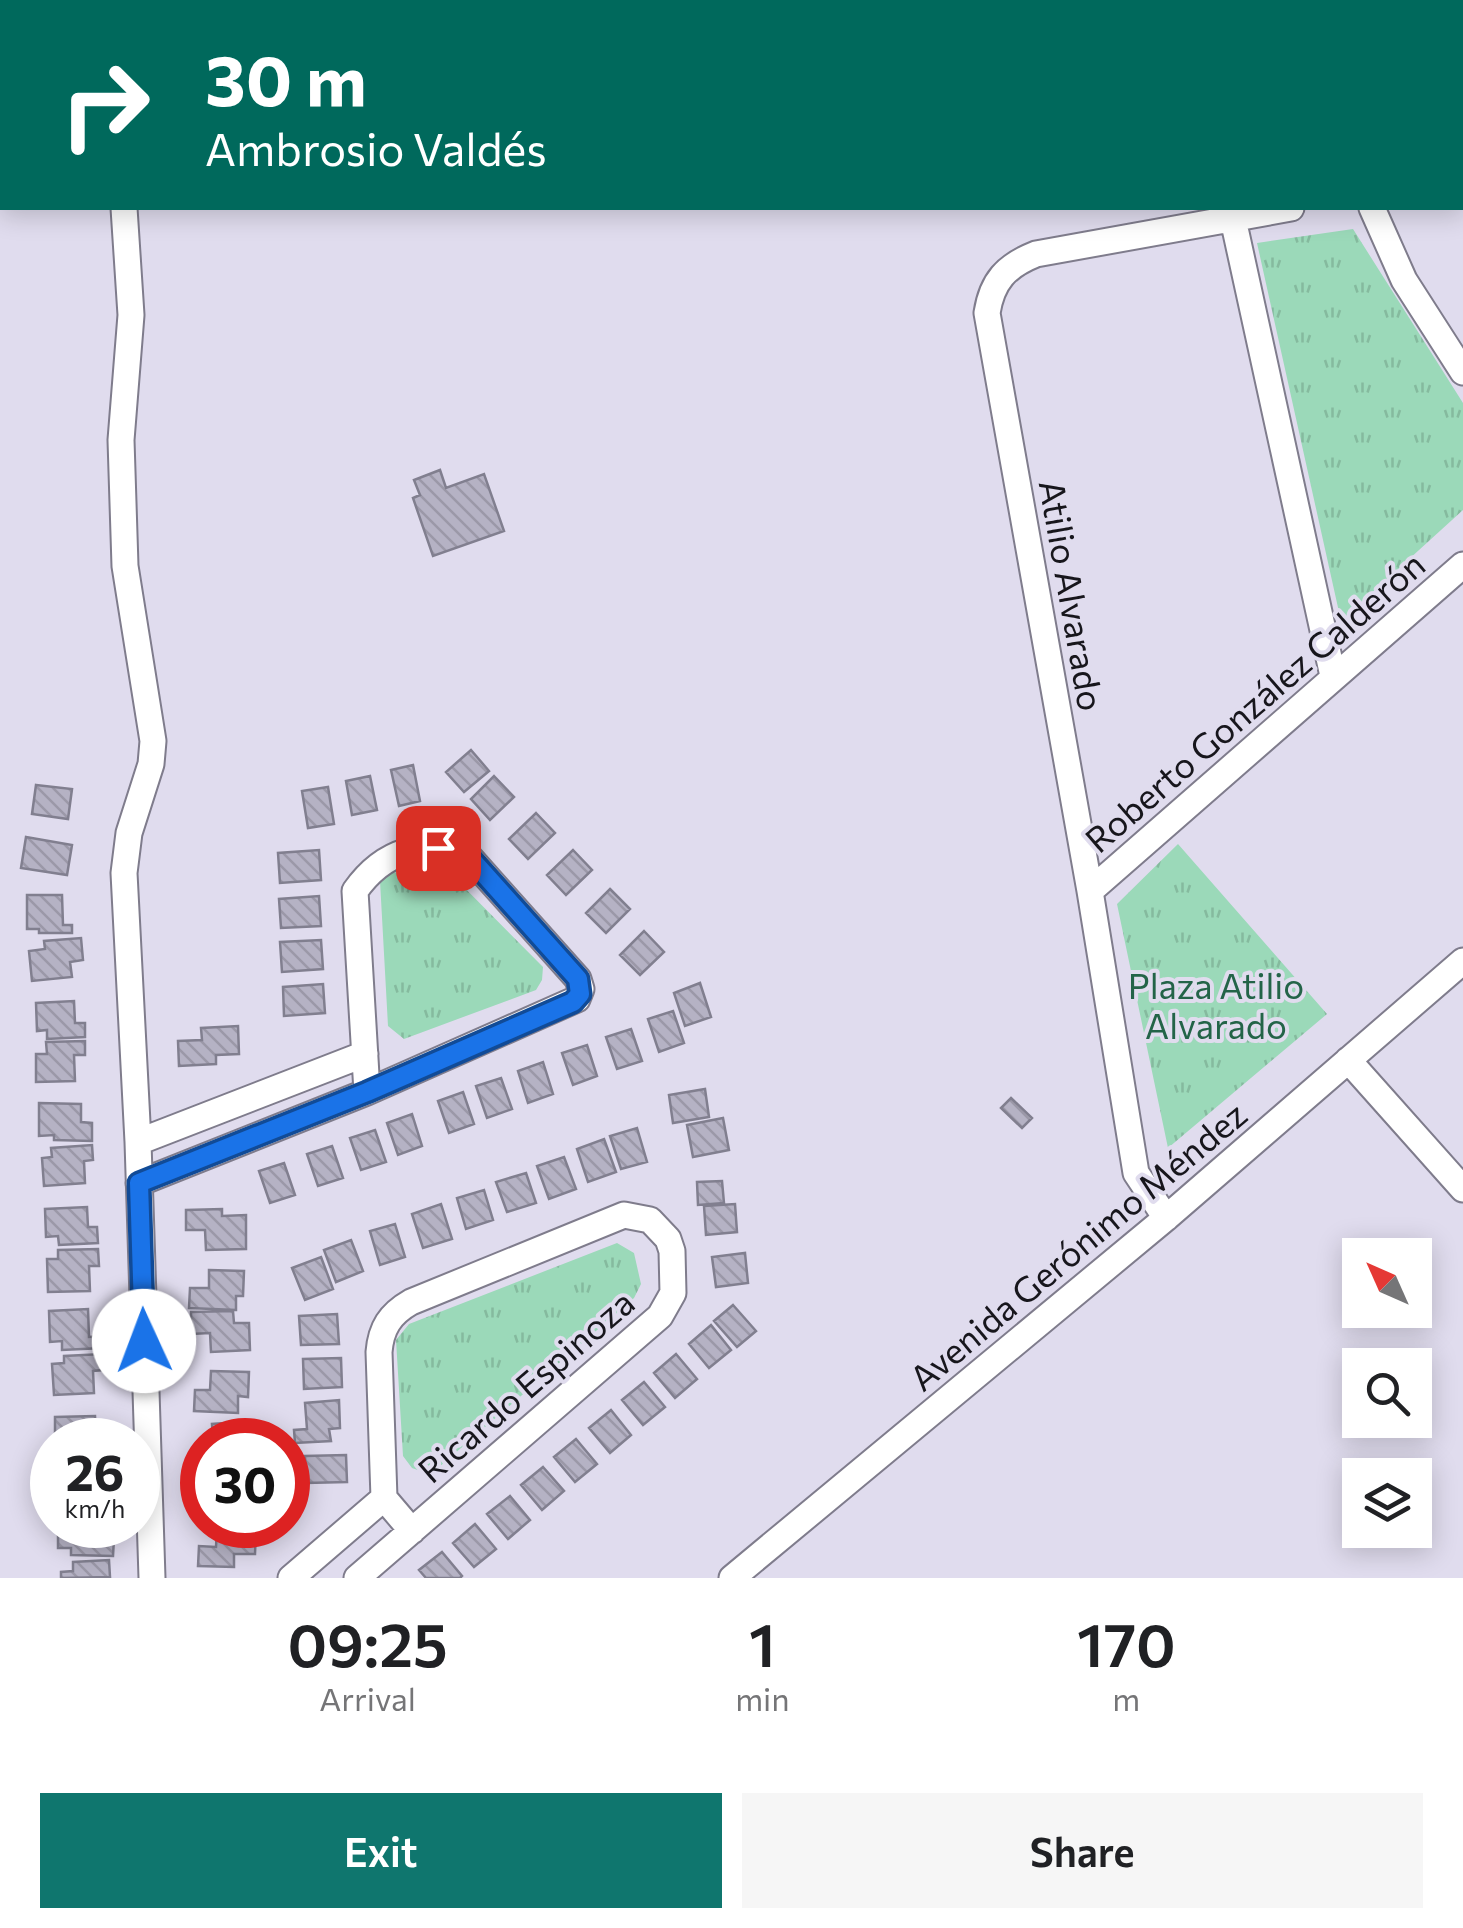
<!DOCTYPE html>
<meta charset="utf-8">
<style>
body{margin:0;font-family:Commissioner,sans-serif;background:#f6f6f6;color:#202124;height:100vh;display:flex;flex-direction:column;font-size:38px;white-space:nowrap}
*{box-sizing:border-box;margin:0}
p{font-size:32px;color:#757577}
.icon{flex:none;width:55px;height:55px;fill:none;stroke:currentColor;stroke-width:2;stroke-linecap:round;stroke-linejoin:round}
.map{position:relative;height:1578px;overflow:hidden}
.sheet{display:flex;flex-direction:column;background:#fff;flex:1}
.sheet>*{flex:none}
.hud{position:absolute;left:0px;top:0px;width:1465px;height:210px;box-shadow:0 5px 25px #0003;background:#00695c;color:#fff;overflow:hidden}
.needle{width:65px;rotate:315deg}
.controls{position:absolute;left:1342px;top:1238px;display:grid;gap:20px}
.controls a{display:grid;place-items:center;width:90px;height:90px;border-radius:0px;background:#fff;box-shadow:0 5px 25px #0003;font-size:50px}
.speed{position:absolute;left:30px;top:1418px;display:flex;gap:20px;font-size:50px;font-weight:700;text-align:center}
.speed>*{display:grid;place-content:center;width:130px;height:130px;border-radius:50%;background:#fff;box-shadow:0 5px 25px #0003;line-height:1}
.speed small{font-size:25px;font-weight:400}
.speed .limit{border:15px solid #d22;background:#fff;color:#111}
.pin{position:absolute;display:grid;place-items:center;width:85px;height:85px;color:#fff;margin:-42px;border-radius:20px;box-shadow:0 5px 15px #0006}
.me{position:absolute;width:110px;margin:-55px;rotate:358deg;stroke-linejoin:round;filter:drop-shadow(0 0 8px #0008)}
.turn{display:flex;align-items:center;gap:35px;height:210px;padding:0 40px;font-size:45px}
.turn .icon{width:130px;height:130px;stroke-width:2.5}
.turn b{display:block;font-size:70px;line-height:85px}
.eta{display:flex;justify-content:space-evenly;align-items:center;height:170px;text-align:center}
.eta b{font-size:60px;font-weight:600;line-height:70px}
.cta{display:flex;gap:20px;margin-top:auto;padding:20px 40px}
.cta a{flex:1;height:115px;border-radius:0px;background:#0f766e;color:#fff;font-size:40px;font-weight:600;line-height:115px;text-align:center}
.cta a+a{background:#f6f6f6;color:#202124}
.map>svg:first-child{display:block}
</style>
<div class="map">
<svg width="1463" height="1578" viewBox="0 0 1463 1578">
<defs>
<pattern id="grass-tufts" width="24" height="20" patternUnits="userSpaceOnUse" patternTransform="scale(2.5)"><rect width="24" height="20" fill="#9bd9b9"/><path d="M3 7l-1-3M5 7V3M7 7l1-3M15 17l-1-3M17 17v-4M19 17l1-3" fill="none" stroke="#85ba9e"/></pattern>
<pattern id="building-back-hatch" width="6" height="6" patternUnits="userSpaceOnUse" patternTransform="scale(2.5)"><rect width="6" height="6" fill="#b5b2c4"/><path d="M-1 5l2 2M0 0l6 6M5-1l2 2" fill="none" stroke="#9b98a8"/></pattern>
</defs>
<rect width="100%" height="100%" fill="#e0dcee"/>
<!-- grass -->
<path fill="url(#grass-tufts)" d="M1353,229L1463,403V510L1341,621L1257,243Z
M1178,844L1327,1014L1168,1148L1117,904Z
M434,866L447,870L543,967L542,980L536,990L404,1039L388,1026L380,881L387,874Z
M617,1243L634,1253L641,1284L634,1298L438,1468L426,1473L412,1468L403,1456L396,1340L409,1324Z"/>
<!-- building -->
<path fill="url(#building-back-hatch)" stroke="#817f8f" stroke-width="2.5" d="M440,470L446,488L484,474L504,531L433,556L413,498L420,495L414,480Z
M471,750L489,771L464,792L446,772Z
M413,765L420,801L399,806L391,770Z
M370,776L377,810L352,815L346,781Z
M494,776L514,797L490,820L471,799Z
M36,785L72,789L68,819L32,814Z
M328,787L334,824L308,828L302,791Z
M536,813L555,833L528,859L509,839Z
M26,837L72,845L67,875L21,868Z
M319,850L321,880L280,883L278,853Z
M573,850L592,870L566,895L547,875Z
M610,889L630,909L606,933L586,913Z
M27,895H62L63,925H72V933H39V929H27Z
M319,896L321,926L281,928L279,899Z
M644,931L664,952L640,975L620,955Z
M81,938L83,960L70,962L72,977L32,981L29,951L45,949L44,941Z
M321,940L323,969L282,972L280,942Z
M700,983L711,1017L685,1026L674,993Z
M323,984L325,1013L284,1016L283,987Z
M74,1001L75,1023H85V1037L47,1039V1030L37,1031L36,1003Z
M673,1011L684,1043L659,1052L648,1019Z
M238,1026L239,1054L216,1055V1064L179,1066L178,1041L202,1040L201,1028Z
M631,1029L642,1061L617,1069L606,1037Z
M85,1041V1055H74L75,1081L36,1082V1054H47L46,1042Z
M587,1045L597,1076L573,1085L562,1053Z
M543,1062L553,1094L528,1103L518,1071Z
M501,1078L512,1109L487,1118L476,1086Z
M705,1089L709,1117L673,1123L669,1095Z
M463,1092L474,1124L449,1133L438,1101Z
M1011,1098L1032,1118L1022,1128L1001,1108Z
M39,1103L81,1104V1122L92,1123V1141L54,1140V1135L39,1136Z
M412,1114L422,1146L398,1155L387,1123Z
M723,1118L729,1150L693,1157L687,1125Z
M637,1128L647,1162L621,1169L610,1136Z
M375,1130L386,1162L361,1170L350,1138Z
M604,1139L616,1172L588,1182L577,1149Z
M92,1145L93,1160L84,1161L85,1183L44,1186L42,1158L52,1157L51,1148Z
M332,1146L343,1178L318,1186L307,1154Z
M564,1157L576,1189L549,1199L537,1166Z
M284,1163L295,1195L270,1203L259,1171Z
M526,1173L536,1203L507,1212L496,1182Z
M722,1181L724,1203L698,1205L697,1182Z
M484,1190L493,1220L466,1229L457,1198Z
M441,1204L452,1239L423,1248L412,1214Z
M735,1204L737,1232L706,1235L704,1206Z
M87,1207L88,1227H97L98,1243L59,1245L58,1236L46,1237L45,1209Z
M222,1209V1216L246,1215V1249L206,1250L205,1230H186V1210Z
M395,1224L405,1257L380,1265L370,1231Z
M351,1240L363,1271L336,1282L324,1250Z
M98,1249L99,1266H89L90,1291L48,1292L47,1259H58V1250Z
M745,1253L748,1283L716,1287L712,1257Z
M321,1257L333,1289L305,1300L292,1268Z
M209,1270L244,1271L243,1296H236V1310L189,1308L190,1288H209Z
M733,1305L756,1331L737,1347L714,1321Z
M88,1309L89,1337L102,1336L103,1348L62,1350V1341L50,1342L49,1311Z
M233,1311L234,1323H249L250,1350L211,1352L210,1333L191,1334V1312Z
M337,1314L339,1344L301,1345L299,1316Z
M711,1325L731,1350L709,1368L689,1344Z
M103,1354V1370L93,1371L94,1393L54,1395L52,1364L64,1363V1356Z
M676,1354L697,1379L675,1398L654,1373Z
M341,1358L342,1387L304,1389L303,1359Z
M211,1371L249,1372L248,1397L238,1396V1413L194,1411L195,1390H210Z
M644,1382L665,1407L643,1425L622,1400Z
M339,1400L340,1428L329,1429L331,1441L295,1443L294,1430L307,1429L305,1403Z
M611,1410L631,1435L610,1453L589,1428Z
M95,1416L96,1439L107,1440H55V1417Z
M254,1421L255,1440H213L212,1424Z
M576,1439L597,1464L575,1482L554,1457Z
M346,1455L347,1482L306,1483L305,1456Z
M543,1467L564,1491L542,1510L521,1485Z
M510,1496L530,1520L508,1539L487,1514Z
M475,1524L496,1549L474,1567L453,1543Z
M58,1525H101V1538H114L113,1556L71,1555V1548H58Z
M217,1528L256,1529L255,1554H234V1567L198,1566L199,1546L216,1547Z
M442,1552L462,1576L460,1578H426L419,1570Z
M109,1560L110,1577L61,1578V1572L73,1571V1562Z"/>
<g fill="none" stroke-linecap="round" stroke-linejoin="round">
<defs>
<path id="minor" d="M111,0V2
M587,0V2
M759,2L772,0
M1462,155L1463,154
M124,208L131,315L121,440L125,566L153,741L151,764L129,833L124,873L138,1142L152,1578
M1372,208L1404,280L1463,372
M1233,219L1333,676
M1090,891L1463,565
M1348,1060L1463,1189
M138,1142L365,1054
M139,1183L367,1092L577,999L581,989L578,979L470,858C425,837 383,851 355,891L367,1092
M1166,1218L1136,1173L1090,891L987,313C992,281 1006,266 1036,254L1291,208
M291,1578L384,1498
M357,1578L660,1316L673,1293L672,1251L668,1239L650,1220L624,1215L411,1302C390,1314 381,1328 379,1352L384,1498L412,1531
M732,1578L1166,1218L1463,961"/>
</defs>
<!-- minor casing -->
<use href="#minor" stroke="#7f7c8c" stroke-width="29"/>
<!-- minor -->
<use href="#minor" stroke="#fff" stroke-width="25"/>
</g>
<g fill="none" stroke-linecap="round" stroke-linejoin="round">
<defs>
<path id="route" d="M144,1341L139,1183L367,1092L573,1002L580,994L578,979L470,858L438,848"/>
</defs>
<!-- route casing -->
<use href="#route" stroke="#114b97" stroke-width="25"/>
<!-- route -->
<use href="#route" stroke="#1a73e8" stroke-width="18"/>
</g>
<g text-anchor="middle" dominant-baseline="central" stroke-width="8" stroke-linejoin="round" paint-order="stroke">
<!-- street labels -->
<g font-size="35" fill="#17161c" stroke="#e0dcee">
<text transform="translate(1073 595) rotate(80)">Atilio Alvarado</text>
<text transform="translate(1254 701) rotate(-41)">Roberto González Calderón</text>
<text transform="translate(1077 1245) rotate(-40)">Avenida Gerónimo Méndez</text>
<text transform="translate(525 1385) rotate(-41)">Ricardo Espinoza</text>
</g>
<!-- park labels -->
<g font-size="35" fill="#236448" stroke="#e0dcee">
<text x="1216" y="984">Plaza Atilio<tspan x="1216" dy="40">Alvarado</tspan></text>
</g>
</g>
</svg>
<div class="controls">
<a><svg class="needle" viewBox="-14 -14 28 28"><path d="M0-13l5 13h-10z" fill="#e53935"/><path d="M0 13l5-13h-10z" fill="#757577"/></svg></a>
<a><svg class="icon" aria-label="search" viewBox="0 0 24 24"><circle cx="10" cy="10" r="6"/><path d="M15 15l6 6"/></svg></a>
<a><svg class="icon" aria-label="layers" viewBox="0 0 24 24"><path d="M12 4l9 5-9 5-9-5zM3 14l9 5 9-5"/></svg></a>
</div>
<div class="speed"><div>26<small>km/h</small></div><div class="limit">30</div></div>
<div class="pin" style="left:438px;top:848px;background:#d93025"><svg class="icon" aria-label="arrive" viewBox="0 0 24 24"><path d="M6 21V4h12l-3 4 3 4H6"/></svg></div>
<svg class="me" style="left:144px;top:1341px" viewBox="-20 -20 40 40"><circle r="19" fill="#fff"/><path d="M0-13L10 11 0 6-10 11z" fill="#1a73e8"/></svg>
<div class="hud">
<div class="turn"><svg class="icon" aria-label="right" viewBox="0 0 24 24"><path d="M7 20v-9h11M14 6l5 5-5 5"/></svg><div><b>30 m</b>Ambrosio Valdés</div></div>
</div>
</div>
<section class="sheet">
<div class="eta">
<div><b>09:25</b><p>Arrival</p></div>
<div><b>1</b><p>min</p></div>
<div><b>170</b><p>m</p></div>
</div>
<div class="cta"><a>Exit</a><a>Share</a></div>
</section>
